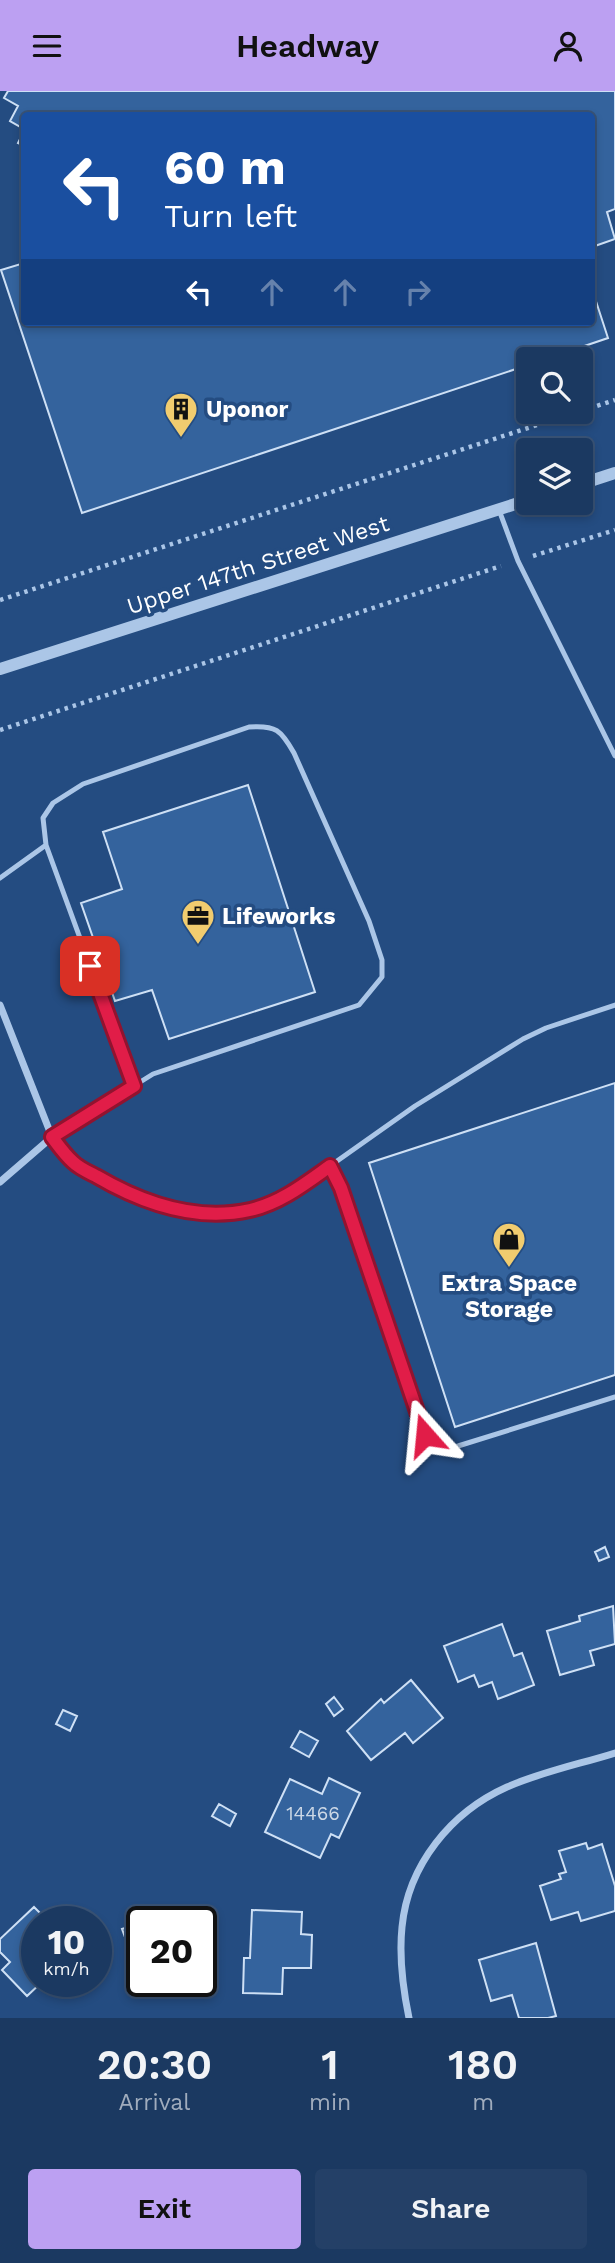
<!DOCTYPE html>
<style>
body{margin:0;font-family:"Work Sans",sans-serif;background:#244067;color:#f1f3f6;height:100vh;display:flex;flex-direction:column;font-size:26px;white-space:nowrap}
*{box-sizing:border-box;margin:0}
p{font-size:23px;color:#a0acbd}
.icon{flex:none;width:38px;height:38px;fill:none;stroke:currentColor;stroke-width:2;stroke-linecap:round;stroke-linejoin:round}
.map{position:relative;height:1927px;overflow:hidden}
.side{display:flex;flex-direction:column;background:#1b3961;flex:1}
.side>*{flex:none}
.banner{position:absolute;left:21px;top:21px;width:574px;height:214px;border-radius:7px;box-shadow:0 4px 10px #0003,0 0 0 2px #395376;background:#1a4fa0;color:#fff;overflow:hidden}
.tools{position:absolute;left:516px;top:256px;display:grid;gap:14px}
.tools a{display:grid;place-items:center;width:77px;height:77px;border-radius:7px;background:#1b3961;box-shadow:0 4px 10px #0003,0 0 0 2px #395376;font-size:35px}
.speed{position:absolute;left:21px;top:1815px;display:flex;gap:14px;font-size:35px;font-weight:700;text-align:center}
.speed>*{display:grid;place-content:center;width:91px;height:91px;border-radius:50%;background:#1b3961;box-shadow:0 4px 10px #0003,0 0 0 2px #395376;line-height:1}
.speed small{font-size:18px;font-weight:400}
.speed .limit{border:4px solid #111;border-radius:10px;background:#fff;color:#111}
.pin{position:absolute;display:grid;place-items:center;width:60px;height:60px;color:#fff;margin:-30px;border-radius:14px;box-shadow:0 4px 10px #0006}
.me{position:absolute;width:77px;margin:-38px;rotate:342deg;stroke-linejoin:round;filter:drop-shadow(0 0 5px #0008)}
.turn{display:flex;align-items:center;gap:24px;height:147px;padding:0 28px;font-size:32px}
.turn .icon{width:91px;height:91px;stroke-width:2.5}
.turn b{display:block;font-size:49px;line-height:60px}
.lanes{display:flex;align-items:center;height:66px;padding:0 28px;background:#0003;justify-content:center;gap:35px;direction:ltr}
.lanes .off{opacity:.35}
.eta{display:flex;justify-content:space-evenly;align-items:center;height:119px;text-align:center}
.eta b{font-size:42px;font-weight:600;line-height:49px}
.button{display:flex;gap:14px;margin-top:auto;padding:14px 28px}
.button a{flex:1;height:80px;border-radius:7px;background:#bca0f2;color:#111;font-size:28px;font-weight:600;line-height:80px;text-align:center}
.button a+a{background:#244067;color:#f1f3f6}
header{display:flex;justify-content:space-between;align-items:center;height:91px;padding:0 28px;background:#bca0f2;color:#111;font-size:32px;font-weight:600}
.map>svg:first-child{display:block}
</style>
<header><svg class="icon" aria-label="menu" viewBox="0 0 24 24"><path d="M4 6h16M4 12h16M4 18h16"/></svg>Headway<svg class="icon" aria-label="person" viewBox="0 0 24 24"><circle cx="12" cy="8" r="4"/><path d="M4 21q1-7 8-7t8 7"/></svg></header>
<div class="map">
<svg width="615" height="1927" viewBox="0 0 615 1927">
<rect width="100%" height="100%" fill="#244c81"/>
<!-- building -->
<path fill="#34639d" stroke="#cee0f5" stroke-width="2" d="M8,0H615V118L607,121L615,148L592,156V24H24V38L10,30L18,15L4,7Z
M24,40V55L18,52Z
M24,172V231H592V198L608,247L546,268H528V274L82,422L1,179Z
M248,694L315,901L169,948L152,899L115,910L81,812L122,798L103,741Z
M615,992V1284L455,1336L369,1072Z
M605,1456L609,1466L599,1470L595,1461Z
M613,1515L615,1553L590,1560L594,1574L560,1584L547,1540L580,1530L579,1525Z
M502,1533L514,1565L522,1562L534,1594L498,1608L492,1591L479,1596L474,1584L458,1591L444,1555Z
M411,1589L443,1627L413,1652L405,1642L371,1669L347,1640L381,1608L384,1612Z
M334,1606L343,1618L334,1625L326,1613Z
M63,1619L77,1625L70,1640L56,1633Z
M300,1640L318,1650L309,1666L291,1656Z
M329,1687L360,1702L339,1747L331,1743L320,1767L265,1741L290,1688L322,1703Z
M219,1713L236,1723L230,1735L212,1725Z
M586,1752L588,1758L602,1753L615,1795V1820L581,1830L578,1821L551,1829L540,1795L561,1788L559,1783L566,1781L559,1760Z
M34,1816L48,1830H37V1890H43L27,1905L2,1879L10,1871L0,1861V1848Z
M252,1819L302,1821L301,1843L312,1844L311,1877H283L282,1903L243,1902L244,1867H250Z
M139,1833L142,1844L126,1849L122,1838Z
M536,1852L556,1925L548,1927H519L512,1904L491,1910L479,1869Z"/>
<g fill="none" stroke-linecap="round" stroke-linejoin="round">
<!-- path -->
<path stroke="#abc6e7" stroke-width="4.5" stroke-dasharray="3.5 5" stroke-linecap="butt" d="M581,320L615,309
M533,465L615,439
M0,509L580,320
M0,639L501,475"/>
<!-- service -->
<path stroke="#abc6e7" stroke-width="5" d="M499,419L518,470L615,665
M46,754L134,995
M0,787L46,754L43,727L53,712L83,693L249,636C276,634 281,639 294,662L369,830L382,869V886L359,914L153,983L52,1046C58,1054 65,1064 72,1071C79,1077 88,1081 96,1085C142,1112 197,1132 250,1119C281,1112 306,1092 330,1075
M615,914L546,937L523,948L415,1015L330,1075L341,1097L425,1344C435,1356 444,1357 458,1355L615,1306"/>
<!-- minor -->
<path stroke="#abc6e7" stroke-width="7" d="M0,914L52,1046L0,1091
M409,1927C403,1898 399,1865 402,1836C408,1774 451,1721 507,1696C541,1681 580,1673 615,1662"/>
<!-- tertiary -->
<path stroke="#abc6e7" stroke-width="12" d="M581,393L615,382
M0,578L528,409"/>
</g>
<g fill="none" stroke-linecap="round" stroke-linejoin="round">
<defs>
<path id="route" d="M90,875L134,995L52,1046C58,1054 65,1064 73,1071C79,1077 88,1081 96,1085C142,1112 196,1131 250,1119C281,1112 306,1092 330,1075L341,1097L425,1344"/>
</defs>
<!-- route casing -->
<use href="#route" stroke="#92132f" stroke-width="18"/>
<!-- route -->
<use href="#route" stroke="#e11d48" stroke-width="12"/>
</g>
<!-- icons -->
<defs>
<symbol id="building-pin" viewBox="-11 -11 22 30"><path d="M0 17L-7.5 6A9.5 9.5 0 1 1 7.5 6Z" fill="#f1cc6f" stroke="#244c81"/><path d="M-4-6H4V6H1V3H-1V6H-4ZM-2.5-4.3h1.7v1.8h-1.7ZM.8-4.3h1.7v1.8H.8ZM-2.5-1h1.7V.8h-1.7ZM.8-1h1.7V.8H.8Z" fill="#111"/></symbol>
<symbol id="office-pin" viewBox="-11 -11 22 30"><path d="M0 17L-7.5 6A9.5 9.5 0 1 1 7.5 6Z" fill="#f1cc6f" stroke="#244c81"/><path d="M-6-3h4V-5.5h4V-3h4V5H-6ZM-1-4.5V-3h2v-1.5ZM-6 0V1H6V0Z" fill="#111"/></symbol>
<symbol id="shop-pin" viewBox="-11 -11 22 30"><path d="M0 17L-7.5 6A9.5 9.5 0 1 1 7.5 6Z" fill="#f1cc6f" stroke="#244c81"/><path d="M-5-2.5h2.3a2.7 3.5 0 0 1 5.4 0H5L5.5 6h-11ZM-1.5-2.5h3a1.5 2.3 0 0 0-3 0Z" fill="#111"/></symbol>
</defs>
<g fill-rule="evenodd">
<use href="#building-pin" x="162" y="299" width="38" height="52"/>
<use href="#office-pin" x="179" y="806" width="38" height="52"/>
<use href="#shop-pin" x="490" y="1129" width="38" height="52"/>
</g>
<g text-anchor="middle" dominant-baseline="central" stroke-width="7" stroke-linejoin="round" paint-order="stroke">
<!-- number labels -->
<g font-size="19" fill="#ccd8e6">
<text x="313" y="1722">14466</text>
</g>
<!-- poi labels -->
<g font-size="23" font-weight="bold" fill="#fff" stroke="#244c81" text-anchor="start">
<text x="206" y="318">Uponor</text>
<text x="222" y="825">Lifeworks</text>
<text x="509" y="1192" text-anchor="middle">Extra Space<tspan x="509" dy="26">Storage</tspan></text>
</g>
<!-- street labels -->
<g font-size="23" fill="#fff" stroke="#244c81">
<text transform="translate(258 474) rotate(-18)">Upper 147th Street West</text>
</g>
</g>
</svg>
<div class="tools">
<a><svg class="icon" aria-label="search" viewBox="0 0 24 24"><circle cx="10" cy="10" r="6"/><path d="M15 15l6 6"/></svg></a>
<a><svg class="icon" aria-label="layers" viewBox="0 0 24 24"><path d="M12 4l9 5-9 5-9-5zM3 14l9 5 9-5"/></svg></a>
</div>
<div class="speed"><div>10<small>km/h</small></div><div class="limit">20</div></div>
<div class="pin" style="left:90px;top:875px;background:#d93025"><svg class="icon" aria-label="arrive" viewBox="0 0 24 24"><path d="M6 21V4h12l-3 4 3 4H6"/></svg></div>
<svg class="me" style="left:425px;top:1344px" viewBox="-20 -20 40 40"><path d="M0-17L14 15 0 8-14 15z" fill="#e11d48" stroke="#fff" stroke-width="4"/></svg>
<div class="banner">
<div class="turn"><svg class="icon" aria-label="left" viewBox="0 0 24 24"><path d="M17 20v-9H6M10 6l-5 5 5 5"/></svg><div><b>60 m</b>Turn left</div></div>
<div class="lanes"><svg class="icon" aria-label="left" viewBox="0 0 24 24"><path d="M17 20v-9H6M10 6l-5 5 5 5"/></svg><svg class="icon off" aria-label="ahead" viewBox="0 0 24 24"><path d="M12 20V5M6 11l6-6 6 6"/></svg><svg class="icon off" aria-label="ahead" viewBox="0 0 24 24"><path d="M12 20V5M6 11l6-6 6 6"/></svg><svg class="icon off" aria-label="right" viewBox="0 0 24 24"><path d="M7 20v-9h11M14 6l5 5-5 5"/></svg></div>
</div>
</div>
<section class="side">
<div class="eta">
<div><b>20:30</b><p>Arrival</p></div>
<div><b>1</b><p>min</p></div>
<div><b>180</b><p>m</p></div>
</div>
<div class="button"><a>Exit</a><a>Share</a></div>
</section>
